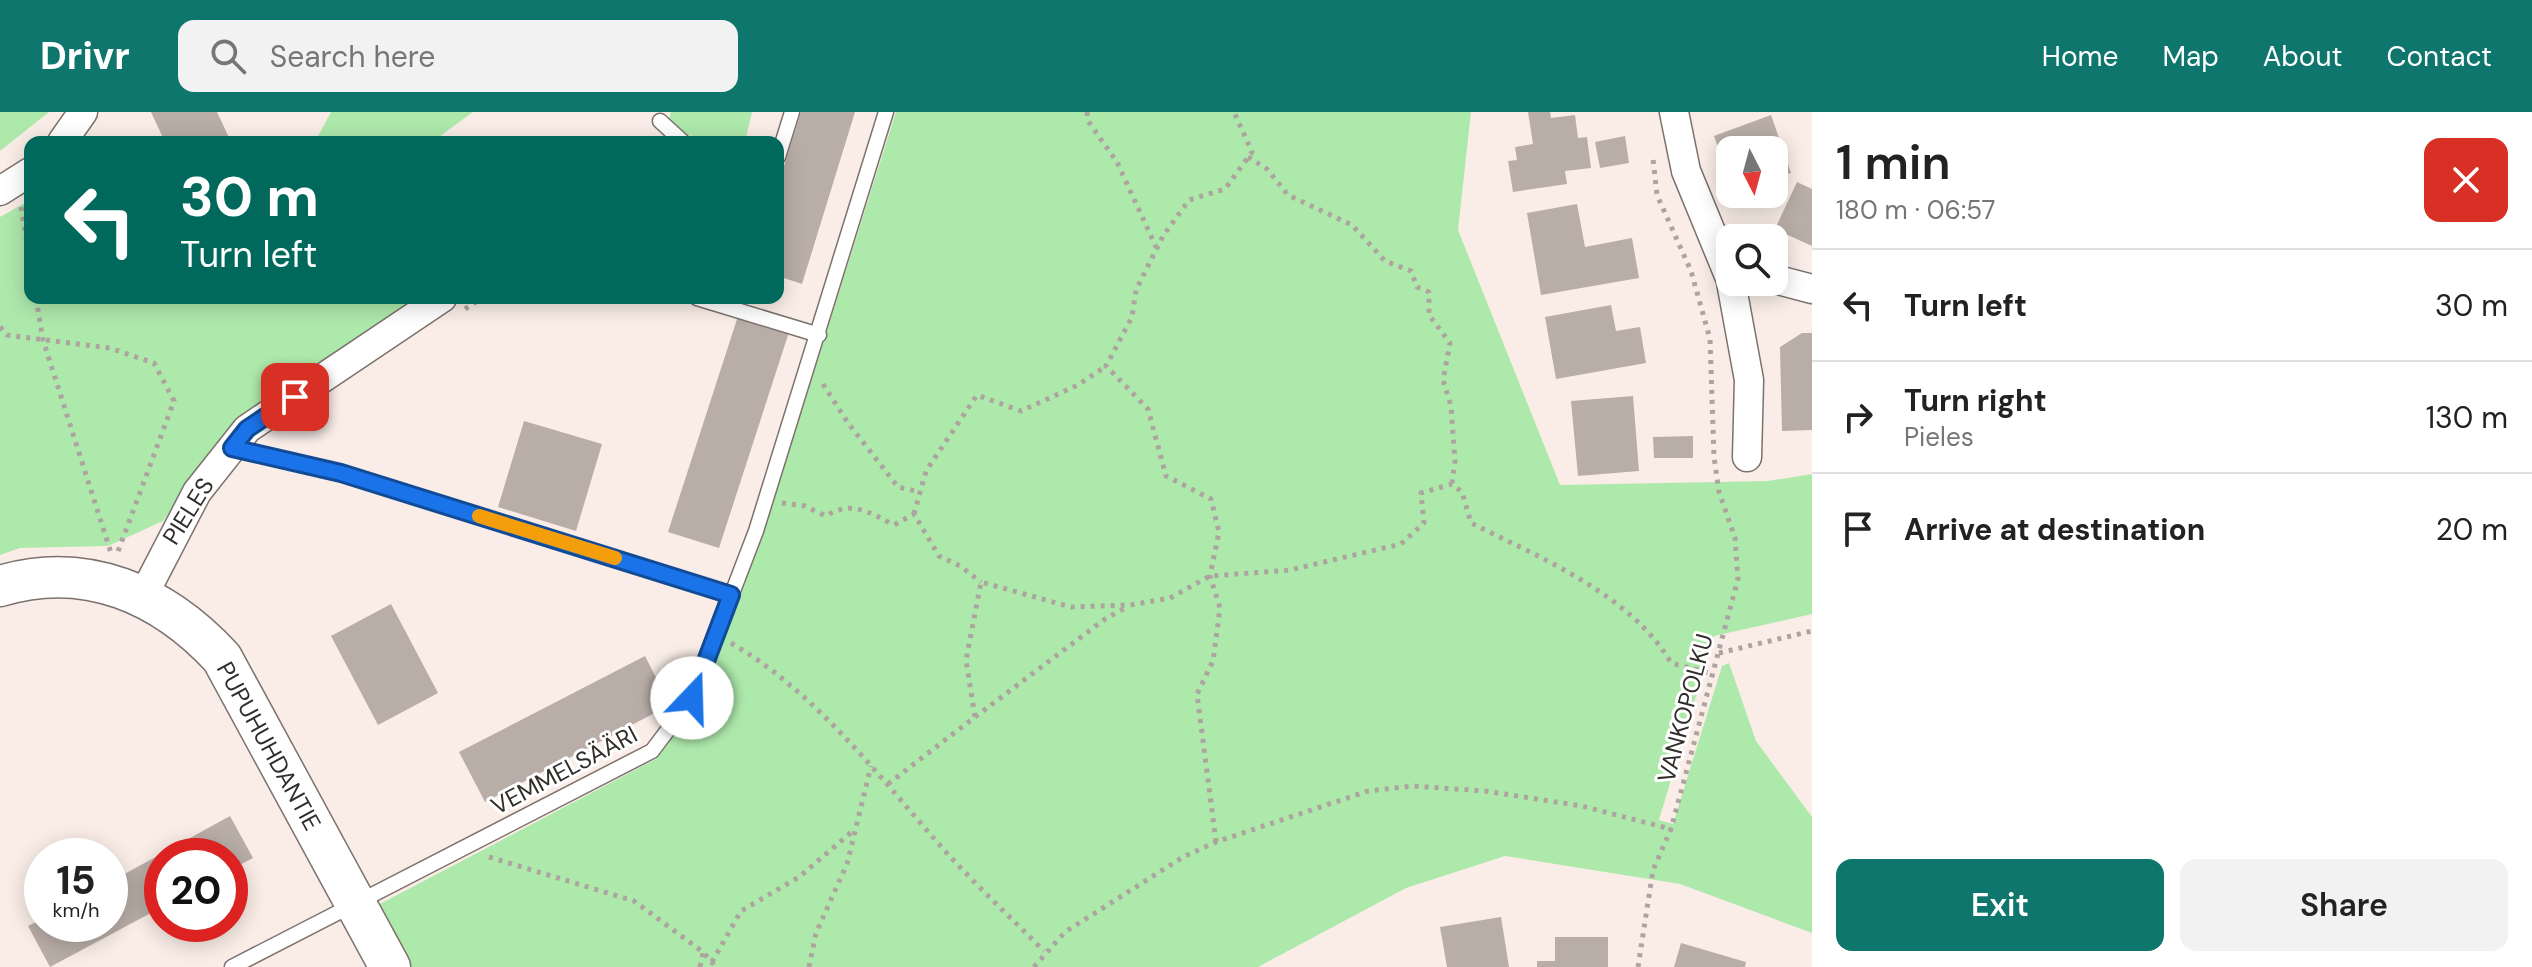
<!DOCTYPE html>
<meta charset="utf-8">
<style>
body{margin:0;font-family:"DM Sans",sans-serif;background:#f2f2f2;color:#222;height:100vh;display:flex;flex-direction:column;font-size:30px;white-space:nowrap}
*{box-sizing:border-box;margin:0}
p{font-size:26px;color:#767676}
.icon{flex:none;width:44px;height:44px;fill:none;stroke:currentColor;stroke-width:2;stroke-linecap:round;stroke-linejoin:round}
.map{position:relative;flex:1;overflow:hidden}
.panel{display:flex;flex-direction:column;background:#fff;width:720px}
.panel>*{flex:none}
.top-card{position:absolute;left:24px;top:24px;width:760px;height:168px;border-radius:16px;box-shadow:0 4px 20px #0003;background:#00695c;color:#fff;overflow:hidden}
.needle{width:52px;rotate:174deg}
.buttons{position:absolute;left:1716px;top:24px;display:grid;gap:16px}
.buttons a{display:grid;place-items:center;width:72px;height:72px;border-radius:16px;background:#fff;box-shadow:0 4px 20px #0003;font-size:40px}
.speed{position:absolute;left:24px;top:726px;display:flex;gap:16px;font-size:40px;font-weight:700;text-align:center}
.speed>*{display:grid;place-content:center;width:104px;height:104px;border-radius:50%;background:#fff;box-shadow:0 4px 20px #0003;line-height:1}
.speed small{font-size:20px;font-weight:400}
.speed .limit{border:12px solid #d22;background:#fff;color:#111}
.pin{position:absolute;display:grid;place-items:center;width:68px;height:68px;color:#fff;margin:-34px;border-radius:16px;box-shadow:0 4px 12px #0006}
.me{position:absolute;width:88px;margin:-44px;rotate:21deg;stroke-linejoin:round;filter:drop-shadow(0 0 6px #0008)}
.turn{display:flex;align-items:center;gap:28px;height:168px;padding:0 24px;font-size:36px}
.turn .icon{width:104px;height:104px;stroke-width:2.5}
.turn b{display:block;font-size:56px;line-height:68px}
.round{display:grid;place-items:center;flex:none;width:84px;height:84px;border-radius:16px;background:#f2f2f2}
.overview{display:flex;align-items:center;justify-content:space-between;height:136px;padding:0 24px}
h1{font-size:48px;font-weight:600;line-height:60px}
.cta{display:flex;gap:16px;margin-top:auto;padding:16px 24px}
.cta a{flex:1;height:92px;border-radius:16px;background:#0f766e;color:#fff;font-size:32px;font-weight:600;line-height:92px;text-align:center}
.cta a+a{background:#f2f2f2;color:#222}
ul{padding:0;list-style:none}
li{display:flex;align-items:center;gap:24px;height:112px;padding:0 24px;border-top:2px solid #e0e0e0}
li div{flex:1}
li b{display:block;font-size:30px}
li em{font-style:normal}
header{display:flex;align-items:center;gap:48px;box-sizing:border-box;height:112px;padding:0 40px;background:#0f766e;color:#fff}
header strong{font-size:38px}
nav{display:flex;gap:44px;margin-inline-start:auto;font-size:28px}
.search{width:560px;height:72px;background:#f2f2f2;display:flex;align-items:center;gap:20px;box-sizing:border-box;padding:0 28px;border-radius:16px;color:#767676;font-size:30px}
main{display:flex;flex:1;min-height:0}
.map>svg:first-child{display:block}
</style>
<header>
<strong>Drivr</strong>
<div class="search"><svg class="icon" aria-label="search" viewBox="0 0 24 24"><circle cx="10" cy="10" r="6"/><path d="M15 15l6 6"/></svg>Search here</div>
<nav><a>Home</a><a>Map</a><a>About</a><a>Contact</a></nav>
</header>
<main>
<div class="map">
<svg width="1812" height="855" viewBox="0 0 1812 855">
<rect width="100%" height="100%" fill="#faede7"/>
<!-- green -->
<path fill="#aee9ac" d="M0,0H49L0,39Z
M331,0H473L432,30H315Z
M671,0H752L745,30H741L687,23L669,7Z
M896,0H1471L1458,118L1560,373L1768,369L1812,362V502L1714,524L1659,708L1673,712L1722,554L1729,551L1756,629L1812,705V821L1680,772L1505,744L1406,776L1258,855H409L376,794L656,647L699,589L761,427Z
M30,88V186H133L136,190L145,186H418L225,323L163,409L108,434L20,436L0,443V105Z"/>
<!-- building -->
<path fill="#b9ada7" d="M151,0H217L231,30H165Z
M801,0H855L802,172L778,164V73Z
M1528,0H1550L1551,6L1575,3L1578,26L1587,25L1591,56L1565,59L1567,72L1513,80L1508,49L1517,48L1515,35L1533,32Z
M1771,3L1791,61L1774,67V38H1730V69L1714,24Z
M1625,24L1629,51L1600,56L1595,30Z
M1797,70L1812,77V134L1775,117Z
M1577,92L1585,135L1632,126L1639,166L1541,183L1527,101Z
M1611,193L1616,219L1640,215L1646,251L1556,267L1545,205Z
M738,204L789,220L719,436L668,420Z
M1802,221H1812V318L1782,319L1780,235Z
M1633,284L1639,359L1578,364L1571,289Z
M524,309L602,332L576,419L498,395Z
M1693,324V346H1654L1653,325Z
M391,492L438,581L378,613L331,524Z
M645,544L670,593L485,690L459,640Z
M230,704L253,746L230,758V744H162V795L50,855L28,814L42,807V812H110V770Z
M1501,805L1509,855H1447L1440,815Z
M1555,825H1608V855H1537V849H1555Z
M1681,831L1746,850L1745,855H1674Z"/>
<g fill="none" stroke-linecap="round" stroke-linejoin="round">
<defs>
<path id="lane" d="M660,9L683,30
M778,45L792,0
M697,186L819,223
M232,336L341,361L731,483
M232,855L652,639L692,586L756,419L886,0"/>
<path id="street" d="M1674,0L1686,59L1730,166
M62,30L83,0
M0,79L30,60
M1774,167L1812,177
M1731,170L1749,268L1747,345
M143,484L197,380L247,317L442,186"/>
<path id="secondary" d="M0,474C86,448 163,482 222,546L390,855"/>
</defs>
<!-- lane casing -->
<use href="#lane" stroke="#7c716c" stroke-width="17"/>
<!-- street casing -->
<use href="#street" stroke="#7c716c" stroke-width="31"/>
<!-- secondary casing -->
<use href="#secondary" stroke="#7c716c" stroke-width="43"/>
<!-- path -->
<path stroke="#aea49f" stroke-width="5" stroke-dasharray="4 6" stroke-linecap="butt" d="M1087,0L1088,9L1117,50L1156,135
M1248,45L1267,57L1288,83L1352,113L1385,149L1411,159L1417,175L1429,180V203L1450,231L1443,268L1451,294L1455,349L1452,371
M21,95L30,149
M36,186L43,228L111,441
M465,197L482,186
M0,215L7,223L110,236L154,251L174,289L117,442
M823,272L848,311L898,375L920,380
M782,391L805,394L826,404C851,388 869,400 894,413L914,402L939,444L960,454L981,470
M914,402L926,359L977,283L1021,299L1078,273L1106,254
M731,531C817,581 880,666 945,739C977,774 1011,806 1044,839
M1719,541L1812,519
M975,605L1105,507L1127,495
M888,672L975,605L966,548L981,470L1071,495L1130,493L1170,486L1210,464L1290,458L1401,432L1424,411L1421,381L1452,372L1462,380L1471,411C1539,445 1632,483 1671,551L1713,562
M1216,730L1197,582L1213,549L1220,496L1210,464L1219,420L1211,387L1166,364L1148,297L1106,254L1132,205L1136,178L1163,124L1189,88L1225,77L1252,40L1234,0
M489,745L634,789L703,840L716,855
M712,850L741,799L799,765L854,718
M700,855L703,841
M809,855L816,821L847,752L871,654
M1034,855L1065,820L1183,745L1216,730L1368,679L1413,674L1485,679L1582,694L1671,717
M1638,855L1653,758L1671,717L1738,467L1735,426L1719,380L1714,345L1710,227L1691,159L1657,83L1653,47"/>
<!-- lane -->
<use href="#lane" stroke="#fff" stroke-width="14"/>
<!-- street -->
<use href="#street" stroke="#fff" stroke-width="28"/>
<!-- secondary -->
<use href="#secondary" stroke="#fff" stroke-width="40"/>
</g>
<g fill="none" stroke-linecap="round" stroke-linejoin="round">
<defs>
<path id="route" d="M295,285L247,317L232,336L341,361L731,483L692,586"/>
</defs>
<!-- route casing -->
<use href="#route" stroke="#114b97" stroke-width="20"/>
<!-- route -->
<use href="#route" stroke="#1a73e8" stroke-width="14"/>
<!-- slow -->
<path stroke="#f59e0b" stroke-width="14" d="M479,404L615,446"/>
</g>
<g text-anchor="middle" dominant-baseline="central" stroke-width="6" stroke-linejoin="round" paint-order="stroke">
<!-- street labels -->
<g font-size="24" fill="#312d2a" stroke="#fff">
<text transform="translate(188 399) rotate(-58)">PIELES</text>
<text transform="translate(1685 596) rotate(-75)">VANKOPOLKU</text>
<text transform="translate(269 634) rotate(61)">PUPUHUHDANTIE</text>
<text transform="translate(564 658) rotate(-28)">VEMMELSÄÄRI</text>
</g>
</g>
</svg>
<div class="buttons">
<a><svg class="needle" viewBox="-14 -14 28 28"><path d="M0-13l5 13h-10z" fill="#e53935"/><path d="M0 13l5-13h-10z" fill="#767676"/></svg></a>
<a><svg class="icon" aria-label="search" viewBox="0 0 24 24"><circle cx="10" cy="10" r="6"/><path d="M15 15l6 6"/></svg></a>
</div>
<div class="speed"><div>15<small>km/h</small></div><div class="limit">20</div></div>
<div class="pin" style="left:295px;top:285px;background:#d93025"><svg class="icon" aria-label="arrive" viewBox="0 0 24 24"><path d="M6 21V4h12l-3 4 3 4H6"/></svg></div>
<svg class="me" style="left:692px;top:586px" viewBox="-20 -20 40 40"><circle r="19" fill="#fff"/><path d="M0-13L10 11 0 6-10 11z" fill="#1a73e8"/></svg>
<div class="top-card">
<div class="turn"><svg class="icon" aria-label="left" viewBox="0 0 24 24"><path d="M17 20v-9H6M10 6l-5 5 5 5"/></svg><div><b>30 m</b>Turn left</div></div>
</div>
</div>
<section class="panel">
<div class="overview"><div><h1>1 min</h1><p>180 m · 06:57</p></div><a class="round" style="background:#d93025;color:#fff"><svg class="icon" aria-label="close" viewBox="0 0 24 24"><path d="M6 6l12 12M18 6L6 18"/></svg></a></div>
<ul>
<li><svg class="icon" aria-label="left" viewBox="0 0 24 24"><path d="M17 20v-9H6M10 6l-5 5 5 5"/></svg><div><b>Turn left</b></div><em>30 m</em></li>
<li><svg class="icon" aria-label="right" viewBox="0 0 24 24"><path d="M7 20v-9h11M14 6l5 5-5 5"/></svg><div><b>Turn right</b><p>Pieles</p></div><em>130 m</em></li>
<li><svg class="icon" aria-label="arrive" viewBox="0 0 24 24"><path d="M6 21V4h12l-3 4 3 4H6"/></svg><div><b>Arrive at destination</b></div><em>20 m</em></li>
</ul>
<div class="cta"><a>Exit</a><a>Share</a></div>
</section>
</main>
